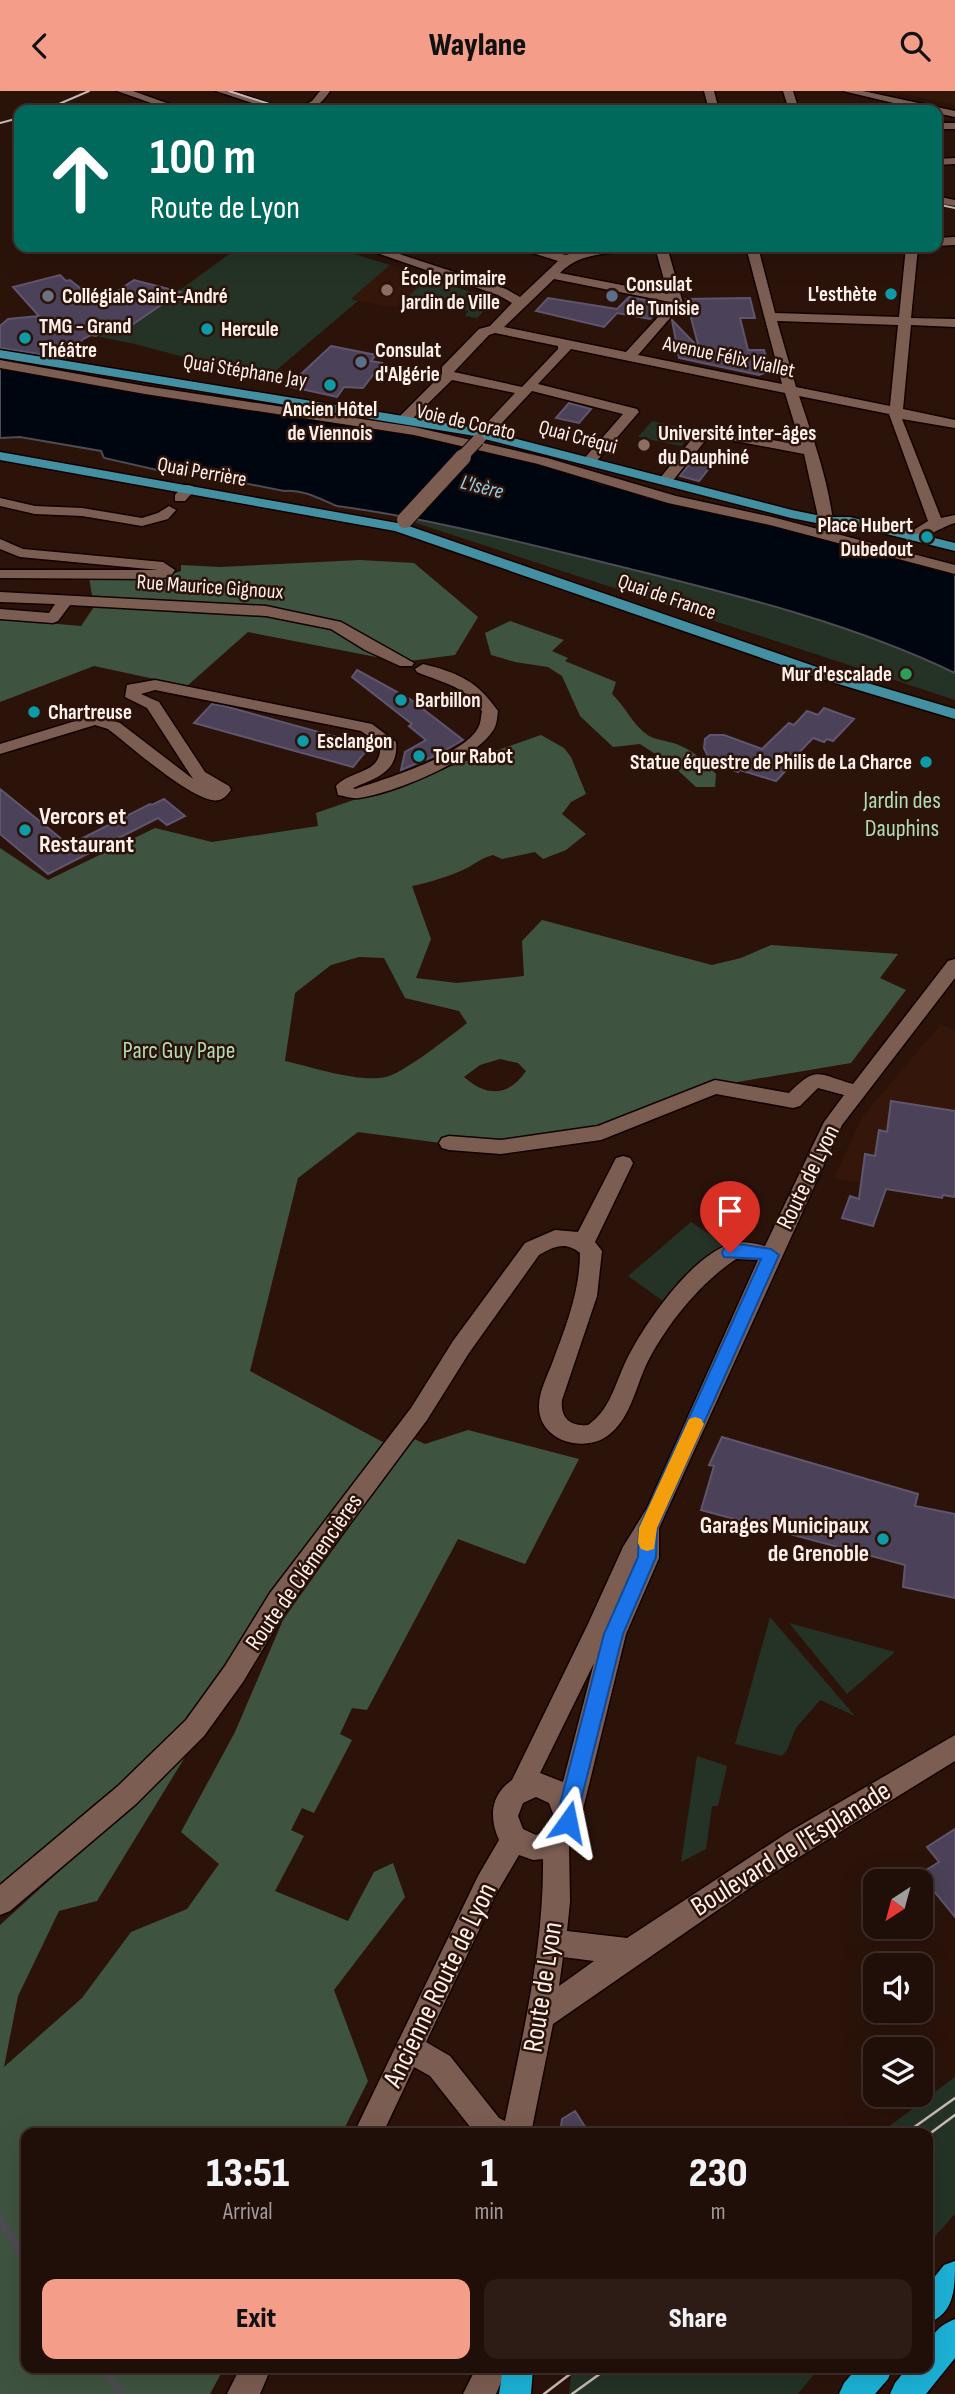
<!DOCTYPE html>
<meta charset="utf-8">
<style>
body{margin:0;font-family:"Sofia Sans Condensed",sans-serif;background:#2d1c16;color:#f1f3f6;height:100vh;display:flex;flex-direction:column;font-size:26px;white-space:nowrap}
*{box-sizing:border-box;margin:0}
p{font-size:23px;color:#a29c9c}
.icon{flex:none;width:38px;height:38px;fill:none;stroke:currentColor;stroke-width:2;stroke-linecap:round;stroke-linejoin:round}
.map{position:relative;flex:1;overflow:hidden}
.side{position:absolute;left:21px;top:2037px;width:912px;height:245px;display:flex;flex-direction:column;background:#200e08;border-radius:14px;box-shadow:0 7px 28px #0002,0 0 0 2px #3d2e29}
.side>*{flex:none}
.hud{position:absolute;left:14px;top:14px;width:928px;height:147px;border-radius:14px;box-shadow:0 7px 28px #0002,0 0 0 2px #3d2e29;background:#00695c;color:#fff;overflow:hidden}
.needle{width:46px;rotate:216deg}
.fabs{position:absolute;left:863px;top:1778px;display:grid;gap:14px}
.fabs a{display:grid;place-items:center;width:70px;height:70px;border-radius:14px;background:#200e08;box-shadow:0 7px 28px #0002,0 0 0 2px #3d2e29;font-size:35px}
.pin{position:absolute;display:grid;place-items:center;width:60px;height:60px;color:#fff;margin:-72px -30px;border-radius:50% 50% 50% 0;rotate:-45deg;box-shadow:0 0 7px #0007}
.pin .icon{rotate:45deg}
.me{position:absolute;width:77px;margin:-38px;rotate:12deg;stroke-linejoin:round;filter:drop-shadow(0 0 5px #0008)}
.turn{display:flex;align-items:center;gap:24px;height:147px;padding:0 21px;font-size:32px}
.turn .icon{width:91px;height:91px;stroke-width:2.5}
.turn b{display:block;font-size:49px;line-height:60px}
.eta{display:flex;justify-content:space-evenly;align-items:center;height:119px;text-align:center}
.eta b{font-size:42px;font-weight:800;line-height:49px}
.button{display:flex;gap:14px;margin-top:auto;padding:14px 21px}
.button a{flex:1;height:80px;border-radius:14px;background:#f49e89;color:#111;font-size:28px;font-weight:800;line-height:80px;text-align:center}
.button a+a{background:#2d1c16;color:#f1f3f6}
header{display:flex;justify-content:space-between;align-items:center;height:91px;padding:0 21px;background:#f49e89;color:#111;font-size:32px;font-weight:800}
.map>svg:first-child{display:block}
</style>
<header><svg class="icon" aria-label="back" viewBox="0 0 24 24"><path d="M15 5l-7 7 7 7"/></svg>Waylane<svg class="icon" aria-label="search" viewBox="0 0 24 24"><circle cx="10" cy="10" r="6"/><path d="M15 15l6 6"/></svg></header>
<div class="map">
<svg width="955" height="2303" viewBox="0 0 955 2303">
<rect width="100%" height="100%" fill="#2b130a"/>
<!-- built -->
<path fill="#34160a" d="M880,0H955V14L893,1Z
M390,174L429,187L395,217L350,208Z
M941,933L955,939V1106L943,1104L942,1107L834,1087L862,1026Z"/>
<!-- green -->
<path fill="#243325" d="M239,156H344L354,163L390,174L351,208L358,210L266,288L135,253L100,246L83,239L126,230L133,233Z
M429,187L437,190L495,209L477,227L465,225L468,220L441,213L438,216L425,214L422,217L399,213Z
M652,330L694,339L681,355L638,346Z
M424,428L733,503L848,537L955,582V609L413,431Z
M691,1131L726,1154L663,1210L628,1185Z
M770,1526L855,1625L820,1609L796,1637L787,1659L782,1665L735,1653Z
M789,1532L895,1561L847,1603Z
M697,1665L727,1675L718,1715H712L706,1758L681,1771Z
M955,1986V2123L928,2153V2042H880Z
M572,2277H819L798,2303H569Z"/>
<!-- forest -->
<path fill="#3f5440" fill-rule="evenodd" d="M360,469L414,472L478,526L455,564L402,571L248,541L187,595L94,575L0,611V528L81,535L94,516L89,486L158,488L181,480V474L220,476Z
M510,530L564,549L552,560L568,567L565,570L616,591L612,603C626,616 633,635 649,645C659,650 671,650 681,655C695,661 706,672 716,683L715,696H696L672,674L640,653L613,656L580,625L562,585L548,576L515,571L491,564L485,542Z
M541,644L564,657L571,666L586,703L571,711L562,723L586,743L566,759L543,768L535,761L502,768L493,764C482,767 476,772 467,777C450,785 431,791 412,795L431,848L416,887L457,892L524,885L522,850L542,829L712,874L741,867L771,854L898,863L880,887L906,899L851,972L702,997L533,1058H486L358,1041L298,1087L250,1280L394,1357L195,1637L0,1811V757L48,789L155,737L212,751L318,735L316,722ZM359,866L384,867L405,907L459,920L467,932C452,944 402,983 386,986C359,992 312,976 285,970L295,902L331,874ZM500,968L518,972L526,980C508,1006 487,1006 464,986L480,974Z
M468,1339L579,1368L525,1473L458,1448L367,1619L352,1617L340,1643L352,1649L314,1722L302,1717L291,1739L304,1745L275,1800L348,1830L374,1781L393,1772L405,1806L334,1899L368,1990L342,2042H26V2277H224L210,2303H0V1834L185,1666L97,1810L59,1820L18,1905L4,1976L82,1907L131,1841L187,1818L219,1773L181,1741L235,1641L283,1529L412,1347L425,1353Z"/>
<!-- water -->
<path fill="#000610" stroke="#4c4c52" stroke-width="2" d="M0,275L343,333L399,338L564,379L599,392L703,419L756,428L955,482V582C849,531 735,504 622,476C527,453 434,428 337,415C320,408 303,398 284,400L188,381H166L104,367L101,360L20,346L0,347Z"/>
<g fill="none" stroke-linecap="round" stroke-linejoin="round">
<!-- stream -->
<path stroke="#4c4c52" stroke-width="8" d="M0,2128L26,2170
M102,2277L122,2303"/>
</g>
<!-- building -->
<path fill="#4b4158" stroke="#60556f" stroke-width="2" d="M60,184L66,190L70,189L99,212L134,189L180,201L133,233L126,230L107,234L96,245L91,244L83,248L65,267L0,257V235L8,228L39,225L13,196Z
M629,206L664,212L650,228L617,222L604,236L536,220L548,207L617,218Z
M750,207L755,227H740L748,259H764L770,280L759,284L679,267L672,229L699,257L686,208Z
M331,255L376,264L371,270L382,272L363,297L344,296L337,306L292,296L304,286L299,285Z
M569,312L591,318L579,332L556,327Z
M691,371L710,376L699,390L680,385Z
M357,579L410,608L463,649L437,664L401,679L405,661L426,649L409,635L412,633L352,586Z
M212,613L224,615L370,655L353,676L194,632Z
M824,617L854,628L833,650L827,648L824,651L813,647L787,674L790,675L776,690L740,679L738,681L710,670L704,657L705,648L710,644H724L762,658L789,632L794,634L807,620L818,624Z
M0,698L69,754L150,713L152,714L164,708L185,725L167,734L158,727L48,783L0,743Z
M891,1010L955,1020V1106L943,1104L942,1107L886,1098L873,1135L842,1127L850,1105L859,1108L865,1063L875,1065L879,1039L887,1041Z
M722,1346L918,1403L915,1415L955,1423V1507L903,1496L905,1474L701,1419L714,1375L709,1374Z
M955,1738V1826L920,1783L939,1771L927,1756Z
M575,2020L589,2042H560L562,2028Z"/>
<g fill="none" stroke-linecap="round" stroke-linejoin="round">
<defs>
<path id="minor" d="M117,0H133L186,19H171Z
M216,0H232L288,19H273Z
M320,0H330C320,15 313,19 295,19L312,10Z
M704,0H714L719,19H709Z
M783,0H793L799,19H789Z
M843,0H863L955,20V26L936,22V19H923Z
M936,32H955V38H936Z
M955,67V73L936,74V68Z
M936,105L955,109V115L936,112Z
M955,146V154L936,155V147Z
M514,156H533L566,164L594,156H630L628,159C603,164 579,162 560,182L668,203L655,156H667L683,212L638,264L782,293L746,156H758L775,222L899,226L906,156H918L911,227L955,228V236L911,234L903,318L955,329V337L902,328L941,427L955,424V432C940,436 920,452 907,449L905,446L907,443L928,430L889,323L799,305C813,347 827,385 833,430L831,433H821L819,430L804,363L709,345L670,393H660V387L701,337L801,354L785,302L571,258L538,293L637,318L639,321L594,373H584L582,370L623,323L532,300L483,352L547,367L676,405L772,426L955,474V483L770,434L668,412L538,373L414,344L145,303L0,277V269L145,295L414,336L471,349L515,302L452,289L410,330H400L398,327L442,283V276L479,238L490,235L512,212L498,204L377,162L387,159L506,198L520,206L558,170ZM554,188L670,211L671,212L626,261L504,236ZM777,230L898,234L890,315L796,296ZM495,242L558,255V258L522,296L454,281L489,244Z
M188,394L193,395V401L185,410H175V404L183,395Z
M0,407L35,415L82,417L142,427L158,422L169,415L176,419L168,428L142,435L82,425L35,423L0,415Z
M0,448L23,458L163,471L175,479L170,486L154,488L0,487V479H159L20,466L0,458Z
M0,501L266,515L341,531L414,572L412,575H400L365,559L331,538L266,525L70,514L58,530L53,532L0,528V518L49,522L55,513L0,511Z
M423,573C459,582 477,590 498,620C497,627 497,635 492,641C472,670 394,702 359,707C352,708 345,705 338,704L336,695C351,678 383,684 380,653L361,640L155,599L141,603L159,611L205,681L229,695L231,699C228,703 224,708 219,709C197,715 128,653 108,638L95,634L0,663V653L95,624L120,632L193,688L147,617L125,606L127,594L155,589L372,633L396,651C399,681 376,687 353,697L355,698C385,688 464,664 478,637C481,632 481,625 482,620C464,594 445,593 417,581L415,578Z
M955,868V887L842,1034L659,1437V1467L626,1543L579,1734L569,1754L570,1811L567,1840L627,1847L787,1742L955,1644V1670L754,1794L553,1933L531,2042H475L430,1985L414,1976L383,2042H354L478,1785L499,1749C489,1727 490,1704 512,1689L588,1533L623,1456L647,1417L758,1169L736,1168C700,1192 667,1233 647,1272C636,1295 631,1325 611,1342C587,1364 538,1351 539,1315C539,1300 548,1284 553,1270C566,1235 580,1200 580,1162C566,1150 554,1155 539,1164L469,1262L427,1329L288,1516L243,1591L204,1645L136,1713L10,1820L0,1824V1794L118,1695L186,1629L225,1575L270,1502L411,1317L453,1250L525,1152L555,1139L578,1141L616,1067L623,1065L630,1067L633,1072L595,1151L602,1160L597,1205L562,1309C560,1327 570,1336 588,1334C610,1319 615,1293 626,1270C643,1235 686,1173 723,1156C737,1149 750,1151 765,1155L824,1031L844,1004L818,997L800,1015L793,1017L716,1003L601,1049L501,1063L449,1059L442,1057L439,1052L442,1047L449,1045L501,1049L598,1035L715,989L789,1002C817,974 817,983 853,993L948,870ZM594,1572L563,1691L540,1682ZM536,1706L549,1712L554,1725L549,1738L536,1744L523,1738L518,1725L523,1712ZM519,1764L533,1769L543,1768C544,1856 523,1943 505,2030L499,2027L450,1965L426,1951L496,1803ZM563,1866L594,1870L559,1895Z
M240,2277H271L260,2303H227Z
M476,2277H507L496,2303H463Z"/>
<path id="major" d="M0,259L470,336L792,419L826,426H850L955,452V460L850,434H826L791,427L469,344L0,267Z
M0,361L403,433L837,583L955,618V628L825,589L395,440L0,369Z"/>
<path id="highway" d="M955,2170C955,2197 955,2222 928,2232V2194L944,2174Z
M955,2228V2267L926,2303H890L895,2292L907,2277H928C928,2252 930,2238 955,2228Z
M503,2277H533L531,2303H499Z
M857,2277H893L888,2288L875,2303H839L844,2292Z"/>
</defs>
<!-- minor casing -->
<use href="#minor" stroke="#120100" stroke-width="3"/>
<!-- major casing -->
<use href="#major" stroke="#120100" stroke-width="3"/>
<!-- highway casing -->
<use href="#highway" stroke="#120100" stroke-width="3"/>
<!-- minor -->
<use href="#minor" fill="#7b5d52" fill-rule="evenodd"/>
<!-- major -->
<use href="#major" fill="#4290a2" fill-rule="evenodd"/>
<!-- highway -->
<use href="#highway" fill="#1cb2d7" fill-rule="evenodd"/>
<!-- tram-far1 -->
<path stroke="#cbbab4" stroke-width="2" d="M229,0L288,19
M45,19L89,0
M0,32L19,27
M936,113L955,117"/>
<!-- tram -->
<path stroke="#cbbab4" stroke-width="2.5" d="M906,2042L955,2007
M928,2044L955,2024
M544,2303L578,2277
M572,2303L608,2277"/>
<defs>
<path id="minor-bridge-far1" d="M461,367L478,349"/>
<path id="minor-bridge" d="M405,429L463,366"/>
</defs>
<!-- minor-bridge-far1 casing -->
<use href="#minor-bridge-far1" stroke="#120100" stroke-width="14" stroke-linecap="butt"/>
<!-- minor-bridge casing -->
<use href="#minor-bridge" stroke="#120100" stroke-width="18" stroke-linecap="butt"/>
<!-- minor-bridge-far1 -->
<use href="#minor-bridge-far1" stroke="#7b5d52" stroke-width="12"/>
<!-- minor-bridge -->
<use href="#minor-bridge" stroke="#7b5d52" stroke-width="16"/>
</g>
<!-- route -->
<path fill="#1a73e8" stroke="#114b97" stroke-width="2" d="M739,1153L771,1158L779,1164L657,1437L656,1466L623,1543L578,1721L575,1738L568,1741L561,1738L558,1721L604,1543L638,1466L639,1437L761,1168L724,1166L722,1162L724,1157Z"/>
<!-- slow -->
<path fill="#f59e0b" d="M695,1326L701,1328L704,1333L657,1437L654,1458L647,1460L641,1458L638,1452L639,1437L689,1328Z"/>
<!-- markers -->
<g fill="#8d6e63" stroke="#2b130a" stroke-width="2.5">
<circle cx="387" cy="199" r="7"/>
<circle cx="644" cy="354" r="7"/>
</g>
<g fill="#0f9aa8" stroke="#2b130a" stroke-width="2.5">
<circle cx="891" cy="203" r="7"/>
<circle cx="207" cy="238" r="7"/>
<circle cx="25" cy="247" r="7"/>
<circle cx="330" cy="294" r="7"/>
<circle cx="927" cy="446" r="7"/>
<circle cx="401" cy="609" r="7"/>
<circle cx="34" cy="621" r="7"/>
<circle cx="303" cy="650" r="7"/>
<circle cx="419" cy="665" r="7"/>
<circle cx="926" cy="671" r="7"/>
<circle cx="25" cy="739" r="7"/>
<circle cx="883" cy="1448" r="7"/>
</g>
<circle fill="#6b7280" stroke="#2b130a" stroke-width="2.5" cx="48" cy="205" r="7"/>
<g fill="#5c6f8a" stroke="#2b130a" stroke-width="2.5">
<circle cx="612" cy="205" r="7"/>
<circle cx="361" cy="271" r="7"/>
</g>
<circle fill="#2e9e5b" stroke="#2b130a" stroke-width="2.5" cx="906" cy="583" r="7"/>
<g text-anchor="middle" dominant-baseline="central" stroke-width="5" stroke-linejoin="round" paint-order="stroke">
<!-- far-poi labels -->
<g font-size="21" font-weight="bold" fill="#fef0eb" stroke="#2b130a" text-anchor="start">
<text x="401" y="187">École primaire<tspan x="401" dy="24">Jardin de Ville</tspan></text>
<text x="626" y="193">Consulat<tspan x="626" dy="24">de Tunisie</tspan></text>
<text x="877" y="203" text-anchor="end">L'esthète</text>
<text x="62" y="205">Collégiale Saint-André</text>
<text x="39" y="235">TMG - Grand<tspan x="39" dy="24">Théâtre</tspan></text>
<text x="221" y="238">Hercule</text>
<text x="375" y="259">Consulat<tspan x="375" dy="24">d'Algérie</tspan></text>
<text x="330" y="318" text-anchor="middle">Ancien Hôtel<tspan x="330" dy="24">de Viennois</tspan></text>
<text x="658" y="342">Université inter-âges<tspan x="658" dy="24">du Dauphiné</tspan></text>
<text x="913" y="434" text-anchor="end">Place Hubert<tspan x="913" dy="24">Dubedout</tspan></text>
<text x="892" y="583" text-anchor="end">Mur d'escalade</text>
<text x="415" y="609">Barbillon</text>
<text x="48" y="621">Chartreuse</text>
<text x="317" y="650">Esclangon</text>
<text x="433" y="665">Tour Rabot</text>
<text x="912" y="671" text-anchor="end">Statue équestre de Philis de La Charce</text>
</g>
<!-- far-street labels -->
<g font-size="21" fill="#fef0eb" stroke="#2b130a">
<text transform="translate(729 266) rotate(12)">Avenue Félix Viallet</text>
<text transform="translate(245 280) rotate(9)">Quai Stéphane Jay</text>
<text transform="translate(466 331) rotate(13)">Voie de Corato</text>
<text transform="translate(578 346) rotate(15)">Quai Créqui</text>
<text transform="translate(202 381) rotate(10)">Quai Perrière</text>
<text transform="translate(210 496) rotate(4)">Rue Maurice Gignoux</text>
<text transform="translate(667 506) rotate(19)">Quai de France</text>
</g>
<!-- far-water labels -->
<g font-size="21" font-style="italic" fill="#93cce8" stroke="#2b130a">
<text transform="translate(482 396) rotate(14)">L'Isère</text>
</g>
<!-- park labels -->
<g font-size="24" fill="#b1dcb4" stroke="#2b130a">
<text x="902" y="709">Jardin des<tspan x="902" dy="28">Dauphins</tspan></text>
<text x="179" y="959">Parc Guy Pape</text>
</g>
<!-- poi labels -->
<g font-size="24" font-weight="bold" fill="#fef0eb" stroke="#2b130a" text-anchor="start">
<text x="39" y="725">Vercors et<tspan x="39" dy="28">Restaurant</tspan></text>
<text x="869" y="1434" text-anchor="end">Garages Municipaux<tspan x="869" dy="28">de Grenoble</tspan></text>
</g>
<!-- street labels -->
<g font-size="24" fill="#fef0eb" stroke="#2b130a">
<text transform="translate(808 1086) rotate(-64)">Route de Lyon</text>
<text transform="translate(304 1481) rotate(-55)">Route de Clémencières</text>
</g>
<!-- near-street labels -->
<g font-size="28" fill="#fef0eb" stroke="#2b130a">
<text transform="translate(791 1758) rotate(-32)">Boulevard de l'Esplanade</text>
<text transform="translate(440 1894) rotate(-64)">Ancienne Route de Lyon</text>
<text transform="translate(543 1896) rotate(-81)">Route de Lyon</text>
</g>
</g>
</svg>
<div class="fabs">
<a><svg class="needle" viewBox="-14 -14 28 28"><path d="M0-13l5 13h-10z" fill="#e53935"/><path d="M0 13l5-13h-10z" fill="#a29c9c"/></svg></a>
<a><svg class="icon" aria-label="sound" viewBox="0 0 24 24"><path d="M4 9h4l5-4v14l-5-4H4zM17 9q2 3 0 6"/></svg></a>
<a><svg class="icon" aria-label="layers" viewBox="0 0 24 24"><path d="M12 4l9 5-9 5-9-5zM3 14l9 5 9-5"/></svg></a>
</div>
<div class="pin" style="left:730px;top:1162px;background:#d93025"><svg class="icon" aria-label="arrive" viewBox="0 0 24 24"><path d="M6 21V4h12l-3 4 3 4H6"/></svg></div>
<svg class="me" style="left:568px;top:1731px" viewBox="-20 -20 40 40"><path d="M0-17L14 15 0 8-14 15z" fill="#1a73e8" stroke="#fff" stroke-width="4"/></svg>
<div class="hud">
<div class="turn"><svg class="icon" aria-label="ahead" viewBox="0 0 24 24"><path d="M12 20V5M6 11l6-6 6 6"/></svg><div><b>100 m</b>Route de Lyon</div></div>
</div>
<section class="side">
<div class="eta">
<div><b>13:51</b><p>Arrival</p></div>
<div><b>1</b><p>min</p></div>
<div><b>230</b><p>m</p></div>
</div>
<div class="button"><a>Exit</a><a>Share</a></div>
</section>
</div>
